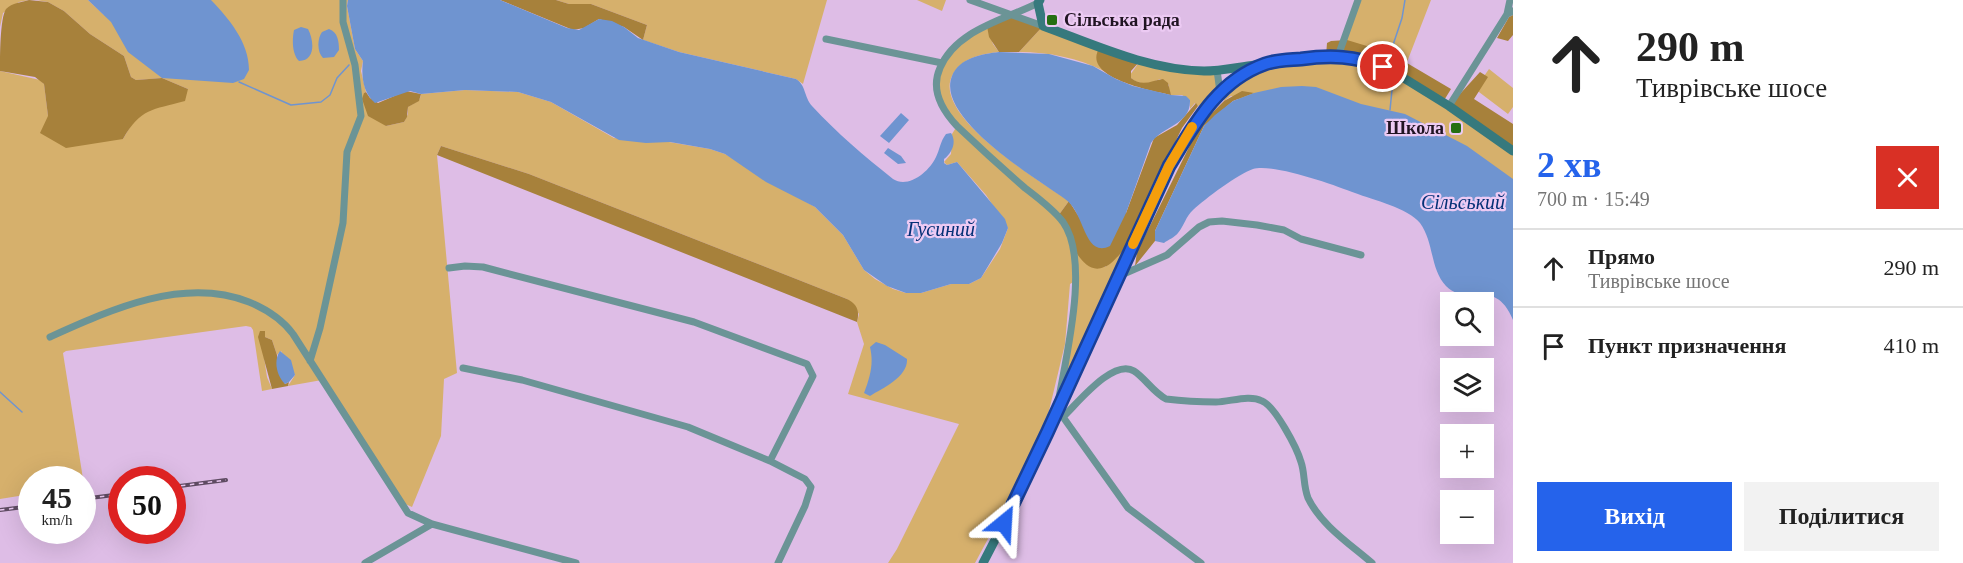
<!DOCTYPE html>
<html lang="uk">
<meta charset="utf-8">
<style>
body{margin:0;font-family:"Times New Roman",serif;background:#f2f2f2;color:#222;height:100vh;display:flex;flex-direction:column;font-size:22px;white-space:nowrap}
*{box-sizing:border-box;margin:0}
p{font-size:20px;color:#767676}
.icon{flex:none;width:33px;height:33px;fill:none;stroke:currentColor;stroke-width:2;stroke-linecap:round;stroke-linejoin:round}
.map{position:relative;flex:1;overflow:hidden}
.drawer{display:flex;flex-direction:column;background:#fff;width:450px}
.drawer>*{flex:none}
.hud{background:#fff;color:#222;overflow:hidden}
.tools{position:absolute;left:1440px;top:292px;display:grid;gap:12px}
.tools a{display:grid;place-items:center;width:54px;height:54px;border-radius:0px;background:#fff;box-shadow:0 6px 24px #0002;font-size:30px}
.speed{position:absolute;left:18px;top:466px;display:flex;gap:12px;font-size:30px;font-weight:700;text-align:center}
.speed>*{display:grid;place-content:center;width:78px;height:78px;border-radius:50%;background:#fff;box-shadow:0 6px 24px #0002;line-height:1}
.speed small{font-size:15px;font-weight:400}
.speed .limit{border:9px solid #d22;background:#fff;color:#111}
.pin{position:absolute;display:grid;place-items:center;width:51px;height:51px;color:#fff;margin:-26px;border:3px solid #fff;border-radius:50%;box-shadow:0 2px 6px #0007}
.me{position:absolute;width:66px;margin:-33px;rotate:27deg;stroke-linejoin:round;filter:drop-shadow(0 0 4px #0008)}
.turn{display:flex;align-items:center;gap:21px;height:126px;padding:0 24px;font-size:27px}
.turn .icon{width:78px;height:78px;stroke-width:2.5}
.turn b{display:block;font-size:42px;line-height:51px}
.round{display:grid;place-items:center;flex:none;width:63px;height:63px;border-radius:0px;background:#f2f2f2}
.head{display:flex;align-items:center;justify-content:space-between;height:102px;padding:0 24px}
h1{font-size:36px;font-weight:700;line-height:45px;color:#2563eb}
.action{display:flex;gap:12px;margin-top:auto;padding:12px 24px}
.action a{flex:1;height:69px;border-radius:0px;background:#2563eb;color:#fff;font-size:24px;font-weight:700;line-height:69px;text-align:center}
.action a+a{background:#f2f2f2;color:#222}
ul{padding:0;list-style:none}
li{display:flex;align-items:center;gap:18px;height:78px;padding:0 24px;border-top:2px solid #e0e0e0}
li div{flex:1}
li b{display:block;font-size:22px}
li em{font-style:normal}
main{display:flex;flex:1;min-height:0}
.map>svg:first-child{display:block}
</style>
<main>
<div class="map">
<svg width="1513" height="563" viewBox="0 0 1513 563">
<rect width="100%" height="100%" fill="#debde6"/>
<!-- green -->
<path fill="#d6b06c" d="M0,0H29L19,2L3,13L0,27Z
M36,0H88L104,15L117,0H348L347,6L355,49L363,61L361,71L366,92L364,93L386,126L404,122L408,114V107C414,102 420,103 421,94L465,90L518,92L551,102L614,138L669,142L710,149L725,154L815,207L843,235L864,270L875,279L893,289L906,293H921L951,284H969L981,278L1000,249L1008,228L986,195L957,162L947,165L944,162L951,154L952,134L957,126L936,89L948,53L987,26L993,44L999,52C981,54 961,58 952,76C932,117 1042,182 1069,201L1058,216L1105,267L1122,252L1115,275L1066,381L1064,380L1075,281L1070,284L1065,344L1048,415L1024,472L975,563H888L897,549L959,424L848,394L864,344L857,322L859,314L847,299L529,174L441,146L437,155L457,373L444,379L441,436L412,507L403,503L322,380L288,386L295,375L281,351L277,355L272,340L265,337V332L260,331L267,377L272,389L262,391L253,330L251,327L246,326L66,351L63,353L84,485L82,480H32L31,494L0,499V71L40,80L44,84L48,116L123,139L133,122L142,114L188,89L162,78L136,80L131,77L124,56L90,34L64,11L48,2Z
M556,0H827L803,84L796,79L679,52L643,40L647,25L591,4H569Z
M917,0H946L942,11Z
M1357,0H1431L1407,62L1390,53L1343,40Z
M1043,26L1100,47C1096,56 1096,63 1104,71C1078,58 1049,52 1019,52Z
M1326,56L1372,62L1513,151V188L1231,96L1224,101L1220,93L1198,106L1195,103L1190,109V100L1182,95H1171L1169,91V85L1160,79C1150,84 1140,86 1131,78L1130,75L1140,61L1217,70L1220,92L1254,69Z
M1489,69L1513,88V107L1508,114L1475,89Z"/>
<!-- forest -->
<path fill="#a7813b" d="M29,0L48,2L64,11L90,34L124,56L131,77L136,80L162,78L188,89L185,101C152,110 141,108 123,139L66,148L40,133L48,116L44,84L35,77L0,71C0,57 0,18 6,9C12,3 22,2 29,0Z
M500,0H556L569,4H591L647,25L643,40L624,27L599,19L584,28L573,30Z
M1513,15V35L1508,41L1497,38L1509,17Z
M1012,16L1043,26L1019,52H999L989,37L987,26Z
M1347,40L1390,53L1451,89L1443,102L1383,67L1326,56L1327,43L1331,41Z
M1100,47L1140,61L1131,71V78C1142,87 1151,81 1163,79L1168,83L1171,95C1154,91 1079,78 1100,47Z
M1480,72L1488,77L1474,99L1513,124V151L1449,106Z
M406,91L421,94L419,101L408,107L407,117L404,122L386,126L368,116L362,99L364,93L366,92L370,98L378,103Z
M1242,91L1254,93L1233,101L1204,126L1155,231V241L1135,266L1137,252L1200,125L1224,101Z
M1196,103L1198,106L1182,128L1122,252C1117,257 1111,265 1104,267C1081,278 1066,231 1058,216L1069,201L1081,220L1126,213L1154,138L1177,125Z
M441,146L529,174L847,299C857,304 860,311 857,322L437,155Z
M260,331H265V337L272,340L277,355V365L285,384L289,382L288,386L272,389L258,337Z"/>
<!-- water -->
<path fill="#6f94d0" d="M88,0H211C229,19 249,42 249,70L244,79L233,83L162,78L128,52L111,22Z
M348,0H500L567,28L579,30L599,19L612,21L624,27L638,38L679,52L796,79C806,85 804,97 812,106C837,133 864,156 893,179C908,189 929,172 936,157C940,149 940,142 946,134L951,133C957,142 952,153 944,159V163L947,165L957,162L1005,219L1008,228L1002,243L981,278L969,284H951L921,293H906L887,286L864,270L843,235L815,207L766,182L725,154L710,149L670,142L646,143L619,140L551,102L518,92L465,90L421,94L410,91L375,103C363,93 361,76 363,61L355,49L347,6Z
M301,27L308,29C314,40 316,61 299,61C292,54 292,40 294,30Z
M329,29C338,32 339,42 339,50L334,57L323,58C317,52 317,39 322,32Z
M999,52L1049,54L1093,66L1116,79L1133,86L1171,95L1186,96L1190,100C1191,125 1162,126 1151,143L1126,213L1110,246C1084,259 1085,212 1065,199C1037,179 935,118 952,76C959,58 982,54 999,52Z
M1302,86L1316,87L1361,104L1405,114L1467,146L1513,179V320C1495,276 1466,307 1446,286C1430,269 1434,242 1420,223C1408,208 1373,200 1355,193C1334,185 1273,163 1253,169C1238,174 1205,199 1193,210C1186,216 1184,226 1178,233C1175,237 1168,240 1164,243L1155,241V231L1204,126L1215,115L1233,101L1254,93L1281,87Z
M901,113L909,120L889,143L880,136Z
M888,148L901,156L906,163L898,164L884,153Z
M876,342L885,345L907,359C908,377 883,388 870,396L864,393C870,377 874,364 870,347Z
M280,351L291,360L295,375L289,382L285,384C277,376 273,361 280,351Z"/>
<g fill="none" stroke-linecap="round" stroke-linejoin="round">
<!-- stream -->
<path stroke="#6f94d0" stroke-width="1.5" d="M1401,70L1392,48L1402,18L1405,0
M239,82L291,105L321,102L330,95L337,78L349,65
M1390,110L1392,90
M0,392L22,412"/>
<!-- street -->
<path stroke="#6b9496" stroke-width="7" d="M970,0L1043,26
M1038,3C1004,20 956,30 940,68C930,90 942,110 957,126C979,147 1002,168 1025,188C1038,198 1053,209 1063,222C1092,263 1063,367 1056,415L1063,417L1128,508L1201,563
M1507,14L1510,0
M826,39L942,63
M1338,56L1358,0
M1217,70L1220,92
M1449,106L1507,14L1513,11
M449,268L465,266L483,267L694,322L807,364L813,376L770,461L805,479L811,487L805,506L778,563
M1119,276L1167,255L1199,227L1209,222L1222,221L1257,225L1284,230L1301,239L1361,255
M50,337C110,310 183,276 249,302C266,309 281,318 293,334L408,513L432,524L576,563
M310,361L320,328L343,223L347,152L361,116L355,65L343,22V0
M463,368L522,380L688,427L770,461
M1063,417C1077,404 1113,358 1134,371C1145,378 1153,392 1166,399C1182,401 1200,402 1216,402C1230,402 1249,394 1262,401C1275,406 1297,448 1301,462C1305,473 1303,485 1308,498C1321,525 1350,544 1372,563
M365,563L432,524"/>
<!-- secondary -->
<path stroke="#36797d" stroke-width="9" d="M1040,0L1038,3L1043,26C1095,45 1148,70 1204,71C1221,71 1238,67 1255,65
M983,563L1023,486L1169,166L1201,114L1230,84L1247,72L1267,63L1326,56L1360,59L1394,72L1449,106L1513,151"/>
<defs>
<path id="rail" d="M172,487L226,480
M82,499L122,494
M0,510L32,506"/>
</defs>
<!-- rail casing -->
<use href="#rail" stroke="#5f4c63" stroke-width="4"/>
<!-- rail -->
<use href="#rail" stroke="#eccaf3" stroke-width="1.5" stroke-dasharray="4.5" stroke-linecap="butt"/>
</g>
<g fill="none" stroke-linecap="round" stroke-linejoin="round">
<defs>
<path id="route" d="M1004,523L1047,433L1169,166C1194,125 1217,81 1265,64C1276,60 1290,60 1301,59C1331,55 1355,56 1383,67"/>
</defs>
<!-- route casing -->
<use href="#route" stroke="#184099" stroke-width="15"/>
<!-- route -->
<use href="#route" stroke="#2563eb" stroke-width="10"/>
<!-- slow -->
<path stroke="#f59e0b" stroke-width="10" d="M1133,244L1169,166L1192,127"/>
</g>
<!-- markers -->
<g fill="#256f12" stroke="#eccaf3" stroke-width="2">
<rect x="1046" y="14" width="12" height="12" rx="3"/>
<rect x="1450" y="122" width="12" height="12" rx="3"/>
</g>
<g text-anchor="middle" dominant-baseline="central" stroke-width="4.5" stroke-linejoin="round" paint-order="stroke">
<!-- poi labels -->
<g font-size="18" font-weight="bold" fill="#201422" stroke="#eccaf3" text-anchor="start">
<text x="1064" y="20">Сільська рада</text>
<text x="1444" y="128" text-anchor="end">Школа</text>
</g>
<!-- water labels -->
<g font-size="20" font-style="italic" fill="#043076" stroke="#eccaf3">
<text x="1463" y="202">Сільський</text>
<text x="941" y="229">Гусиний</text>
</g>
</g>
</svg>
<div class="tools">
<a><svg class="icon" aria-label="search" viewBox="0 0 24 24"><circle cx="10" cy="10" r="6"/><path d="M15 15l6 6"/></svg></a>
<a><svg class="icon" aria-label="layers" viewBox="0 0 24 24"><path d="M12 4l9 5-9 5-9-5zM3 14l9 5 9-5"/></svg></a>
<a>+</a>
<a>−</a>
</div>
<div class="speed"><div>45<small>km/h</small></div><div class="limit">50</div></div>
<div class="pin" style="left:1383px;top:67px;background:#d93025"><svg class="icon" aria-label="arrive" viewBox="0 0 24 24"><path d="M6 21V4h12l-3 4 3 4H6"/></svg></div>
<svg class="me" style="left:1004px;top:523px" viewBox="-20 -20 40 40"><path d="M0-17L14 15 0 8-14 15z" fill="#2563eb" stroke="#fff" stroke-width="4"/></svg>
</div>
<section class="drawer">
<div class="hud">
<div class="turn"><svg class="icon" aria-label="ahead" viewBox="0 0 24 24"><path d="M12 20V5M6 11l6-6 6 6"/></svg><div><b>290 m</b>Тиврівське шосе</div></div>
</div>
<div class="head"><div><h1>2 хв</h1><p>700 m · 15:49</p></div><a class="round" style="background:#d93025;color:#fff"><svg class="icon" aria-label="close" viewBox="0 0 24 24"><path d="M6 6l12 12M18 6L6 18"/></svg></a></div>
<ul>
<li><svg class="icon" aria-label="ahead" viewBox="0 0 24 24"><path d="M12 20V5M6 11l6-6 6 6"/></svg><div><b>Прямо</b><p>Тиврівське шосе</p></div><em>290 m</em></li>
<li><svg class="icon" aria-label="arrive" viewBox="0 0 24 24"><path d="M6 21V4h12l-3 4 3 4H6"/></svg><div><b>Пункт призначення</b></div><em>410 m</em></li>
</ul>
<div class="action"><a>Вихід</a><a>Поділитися</a></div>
</section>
</main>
